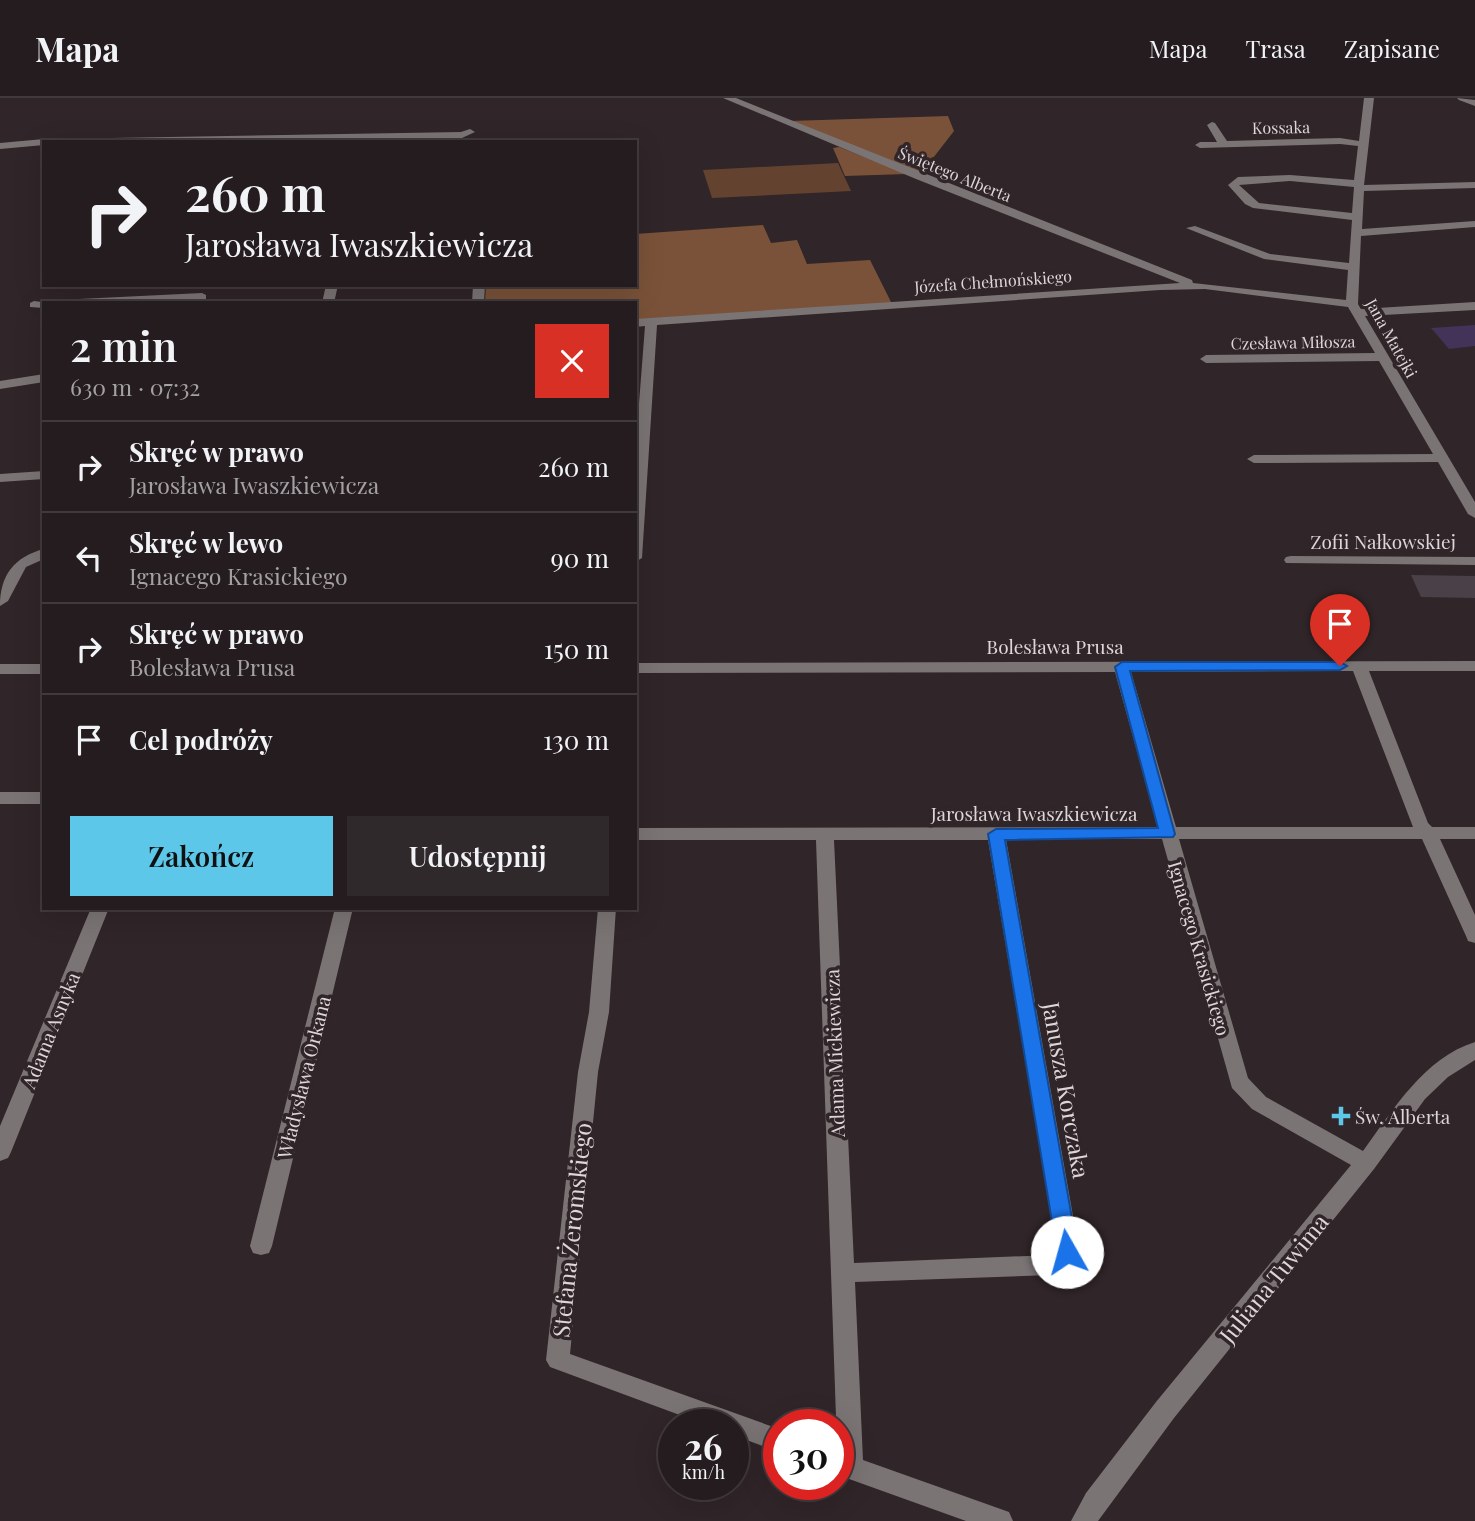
<!DOCTYPE html>
<html lang="pl">
<meta charset="utf-8">
<style>
body{margin:0;font-family:"Playfair Display",serif;background:#30292b;color:#f1f3f6;height:100vh;display:flex;flex-direction:column;font-size:26px;white-space:nowrap}
*{box-sizing:border-box;margin:0}
p{font-size:23px;color:#a3a1a4}
.icon{flex:none;width:38px;height:38px;fill:none;stroke:currentColor;stroke-width:2;stroke-linecap:round;stroke-linejoin:round}
.map{position:relative;flex:1;overflow:hidden}
.side{position:absolute;left:42px;top:203px;width:595px;height:609px;display:flex;flex-direction:column;background:#241c1e;border-radius:0px;box-shadow:0 7px 28px #0002,0 0 0 2px #413a3c}
.side>*{flex:none}
.banner{position:absolute;left:42px;top:42px;width:595px;height:147px;border-radius:0px;box-shadow:0 7px 28px #0002,0 0 0 2px #413a3c;background:#241c1e;color:#f1f3f6;overflow:hidden}
.speed{position:absolute;left:658px;top:1311px;display:flex;gap:14px;font-size:35px;font-weight:700;text-align:center}
.speed>*{display:grid;place-content:center;width:91px;height:91px;border-radius:50%;background:#241c1e;box-shadow:0 7px 28px #0002,0 0 0 2px #413a3c;line-height:1}
.speed small{font-size:18px;font-weight:400}
.speed .limit{border:10px solid #d22;background:#fff;color:#111}
.pin{position:absolute;display:grid;place-items:center;width:60px;height:60px;color:#fff;margin:-72px -30px;border-radius:50% 50% 50% 0;rotate:-45deg;box-shadow:0 0 7px #0007}
.pin .icon{rotate:45deg}
.me{position:absolute;width:77px;margin:-38px;rotate:353deg;stroke-linejoin:round;filter:drop-shadow(0 0 5px #0008)}
.turn{display:flex;align-items:center;gap:24px;height:147px;padding:0 28px;font-size:32px}
.turn .icon{width:91px;height:91px;stroke-width:2.5}
.turn b{display:block;font-size:49px;line-height:60px}
.round{display:grid;place-items:center;flex:none;width:74px;height:74px;border-radius:0px;background:#30292b}
.summary{display:flex;align-items:center;justify-content:space-between;height:119px;padding:0 28px}
h1{font-size:42px;font-weight:600;line-height:52px}
.primary-button{display:flex;gap:14px;margin-top:auto;padding:14px 28px}
.primary-button a{flex:1;height:80px;border-radius:0px;background:#5cc7e8;color:#111;font-size:28px;font-weight:600;line-height:80px;text-align:center}
.primary-button a+a{background:#30292b;color:#f1f3f6}
ul{padding:0;list-style:none}
li{display:flex;align-items:center;gap:21px;height:91px;padding:0 28px;border-top:2px solid #413a3c}
li div{flex:1}
li b{display:block;font-size:26px}
li em{font-style:normal}
header{display:flex;align-items:center;gap:42px;box-sizing:border-box;height:98px;padding:0 35px;background:#241c1e;border-bottom:2px solid #413a3c}
header strong{font-size:33px}
nav{display:flex;gap:38px;margin-inline-start:auto;font-size:24px}
.map>svg:first-child{display:block}
</style>
<header>
<strong>Mapa</strong>
<nav><a>Mapa</a><a>Trasa</a><a>Zapisane</a></nav>
</header>
<div class="map">
<svg width="1475" height="1423" viewBox="0 0 1475 1423">
<rect width="100%" height="100%" fill="#302528"/>
<!-- green -->
<path fill="#634330" d="M838,65L851,93L712,100L703,72Z"/>
<!-- forest -->
<path fill="#7a5239" d="M948,18L954,33L923,73L916,75L789,23Z
M839,49L907,76L845,78L833,50Z
M763,127L771,145L797,142L807,166L870,162L892,206L635,225V205H485L486,187H635V136Z"/>
<!-- water -->
<path fill="#433359" d="M1475,227V248L1449,251L1431,230Z"/>
<!-- building -->
<path fill="#494048" d="M1411,477L1475,478V500L1421,499Z"/>
<g fill="none" stroke-linecap="round" stroke-linejoin="round">
<!-- minor -->
<path fill="#7b7474" fill-rule="evenodd" d="M723,0H736L1192,182L1193,185L1346,202L1348,172L1264,161L1186,130L1195,128L1270,156L1349,165L1352,122L1253,110L1245,106L1228,87L1238,79L1290,77L1354,82L1358,48L1340,46L1200,50L1195,47L1200,44H1217L1207,27L1212,24L1215,25L1227,43L1340,40L1359,43L1364,0H1374L1364,87L1475,84V90L1364,93L1362,131L1475,123V129L1361,138L1358,206L1361,211L1475,204V212L1365,218L1475,404V420L1468,416L1438,364L1254,365L1247,361L1254,357L1433,356L1379,263L1206,265L1200,261L1206,257L1375,255L1348,209L1205,191L1160,192L657,227L642,460L635,464V357L645,228L635,229V221L1180,185L916,81ZM1290,83L1354,89L1352,115L1259,105L1239,87Z
M1457,0L1475,2V8L1459,2Z
M470,31L475,34L462,40L49,44L54,41L461,34Z
M44,41L49,44H44V47L0,51V45Z
M326,187H338L334,205H322Z
M473,187H485L484,205H472Z
M202,195L206,197V201L73,205L79,201Z
M34,203L49,205H44V210L30,209V205Z
M44,276V284L0,291V283Z
M44,373V381L0,384V376Z
M44,451V461L26,469L8,503L0,508C0,477 14,459 44,451Z
M1291,458L1475,459V467L1286,465L1284,462L1286,459Z
M1475,563V573H1369L1428,725L1432,729H1475V741H1440L1475,817V845L1468,843L1466,838L1422,741H1179L1248,980L1266,999L1363,1053C1393,1012 1424,960 1475,944V962L1448,979L1425,1001L1374,1071L1174,1320L1098,1423H1071L1086,1395L1156,1304L1351,1067L1252,1011L1232,990L1162,741H1006L1078,1146C1078,1165 1068,1171 1051,1177L855,1184L863,1362L1009,1414L1013,1423H966L838,1377L816,742H635V730L1158,729L1115,574L635,575V565ZM1353,573L1413,729H1176L1131,574ZM834,742H988L1056,1146L1055,1154L1051,1157L854,1165Z
M0,566H44V576H0Z
M0,694H44V706H0Z
M91,810H109L11,1054L8,1060L0,1063V1028Z
M335,810H353L272,1148L269,1155L261,1157L253,1155L250,1148Z
M598,810H616L609,914L598,974L570,1256L779,1331V1354L733,1337V1326H704L550,1269L546,1262L578,974L589,914Z"/>
</g>
<!-- route -->
<path fill="#1a73e8" stroke="#114b97" stroke-width="2" d="M1122,564H1340L1347,568L1340,572L1130,573L1175,736L1173,739L1005,742L1078,1154L1075,1160L1067,1162L1060,1160L1057,1154L988,736L996,731L1158,730L1115,569Z"/>
<!-- markers -->
<path fill="#5cc7e8" stroke="#302528" stroke-width="2.5" d="M1337.5 1007.5h7v7h7v7h-7v7h-7v-7h-7v-7h7z"/>
<g text-anchor="middle" dominant-baseline="central" stroke-width="7" stroke-linejoin="round" paint-order="stroke">
<!-- far-street labels -->
<g font-size="16" fill="#ddd6d8" stroke="#302528">
<text transform="translate(1281 29) rotate(-1)">Kossaka</text>
<text transform="translate(955 76) rotate(22)">Świętego Alberta</text>
<text transform="translate(993 183) rotate(-4)">Józefa Chełmońskiego</text>
<text transform="translate(1392 240) rotate(61)">Jana Matejki</text>
<text transform="translate(1293 244) rotate(-1)">Czesława Miłosza</text>
</g>
<!-- street labels -->
<g font-size="19" fill="#ddd6d8" stroke="#302528">
<text x="1383" y="443">Zofii Nałkowskiej</text>
<text x="1055" y="548">Bolesława Prusa</text>
<text x="1034" y="715">Jarosława Iwaszkiewicza</text>
<text transform="translate(1200 850) rotate(74)">Ignacego Krasickiego</text>
<text transform="translate(50 932) rotate(-68)">Adama Asnyka</text>
<text transform="translate(834 955) rotate(-92)">Adama Mickiewicza</text>
<text transform="translate(303 979) rotate(-76)">Władysława Orkana</text>
</g>
<!-- poi labels -->
<g font-size="19" fill="#ddd6d8" stroke="#302528" text-anchor="start">
<text x="1355" y="1018">Św. Alberta</text>
</g>
<!-- near-street labels -->
<g font-size="23" fill="#ddd6d8" stroke="#302528">
<text transform="translate(1067 992) rotate(80)">Janusza Korczaka</text>
<text transform="translate(571 1132) rotate(-84)">Stefana Żeromskiego</text>
<text transform="translate(1273 1180) rotate(-51)">Juliana Tuwima</text>
</g>
</g>
</svg>
<div class="speed"><div>26<small>km/h</small></div><div class="limit">30</div></div>
<div class="pin" style="left:1340px;top:568px;background:#d93025"><svg class="icon" aria-label="arrive" viewBox="0 0 24 24"><path d="M6 21V4h12l-3 4 3 4H6"/></svg></div>
<svg class="me" style="left:1067px;top:1154px" viewBox="-20 -20 40 40"><circle r="19" fill="#fff"/><path d="M0-13L10 11 0 6-10 11z" fill="#1a73e8"/></svg>
<div class="banner">
<div class="turn"><svg class="icon" aria-label="right" viewBox="0 0 24 24"><path d="M7 20v-9h11M14 6l5 5-5 5"/></svg><div><b>260 m</b>Jarosława Iwaszkiewicza</div></div>
</div>
<section class="side">
<div class="summary"><div><h1>2 min</h1><p>630 m · 07:32</p></div><a class="round" style="background:#d93025;color:#fff"><svg class="icon" aria-label="close" viewBox="0 0 24 24"><path d="M6 6l12 12M18 6L6 18"/></svg></a></div>
<ul>
<li><svg class="icon" aria-label="right" viewBox="0 0 24 24"><path d="M7 20v-9h11M14 6l5 5-5 5"/></svg><div><b>Skręć w prawo</b><p>Jarosława Iwaszkiewicza</p></div><em>260 m</em></li>
<li><svg class="icon" aria-label="left" viewBox="0 0 24 24"><path d="M17 20v-9H6M10 6l-5 5 5 5"/></svg><div><b>Skręć w lewo</b><p>Ignacego Krasickiego</p></div><em>90 m</em></li>
<li><svg class="icon" aria-label="right" viewBox="0 0 24 24"><path d="M7 20v-9h11M14 6l5 5-5 5"/></svg><div><b>Skręć w prawo</b><p>Bolesława Prusa</p></div><em>150 m</em></li>
<li><svg class="icon" aria-label="arrive" viewBox="0 0 24 24"><path d="M6 21V4h12l-3 4 3 4H6"/></svg><div><b>Cel podróży</b></div><em>130 m</em></li>
</ul>
<div class="primary-button"><a>Zakończ</a><a>Udostępnij</a></div>
</section>
</div>
